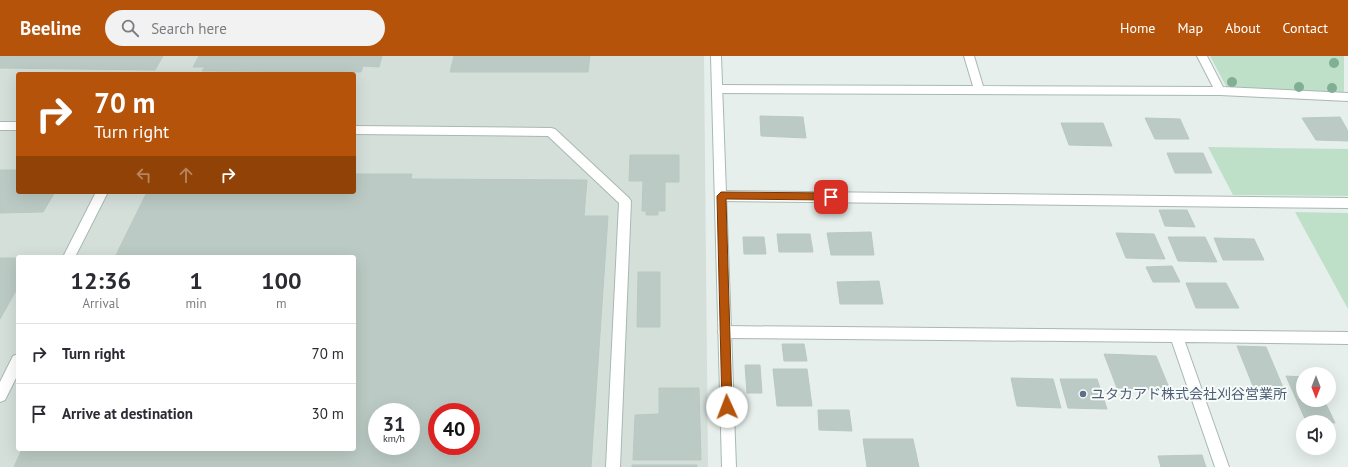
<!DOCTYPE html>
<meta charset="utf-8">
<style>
body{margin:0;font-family:"PT Sans","Noto Sans JP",sans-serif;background:#f2f2f3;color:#2b2b33;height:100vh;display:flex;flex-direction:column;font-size:15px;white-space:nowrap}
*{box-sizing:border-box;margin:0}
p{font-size:13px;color:#7c7c81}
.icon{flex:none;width:22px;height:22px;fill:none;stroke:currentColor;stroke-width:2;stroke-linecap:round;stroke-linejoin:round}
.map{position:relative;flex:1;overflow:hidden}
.drawer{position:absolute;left:16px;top:199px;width:340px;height:196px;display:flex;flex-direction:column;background:#fff;border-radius:4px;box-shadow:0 4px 16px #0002}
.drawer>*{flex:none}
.top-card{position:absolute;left:16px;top:16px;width:340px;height:122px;border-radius:4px;box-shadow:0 4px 16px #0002;background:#b45309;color:#fff;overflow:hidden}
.needle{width:26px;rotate:180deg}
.tools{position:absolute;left:1296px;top:311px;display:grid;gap:8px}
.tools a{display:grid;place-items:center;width:40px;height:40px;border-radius:50%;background:#fff;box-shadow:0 4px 16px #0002;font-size:20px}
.speed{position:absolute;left:368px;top:347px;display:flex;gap:8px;font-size:20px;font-weight:700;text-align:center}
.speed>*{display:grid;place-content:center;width:52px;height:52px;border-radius:50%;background:#fff;box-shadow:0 4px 16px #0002;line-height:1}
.speed small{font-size:10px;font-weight:400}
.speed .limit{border:6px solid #d22;background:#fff;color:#111}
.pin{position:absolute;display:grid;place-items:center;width:34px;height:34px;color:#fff;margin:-17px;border-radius:8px;box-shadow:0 2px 6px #0006}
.me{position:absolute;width:44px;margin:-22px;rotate:358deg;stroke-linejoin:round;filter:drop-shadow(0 0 3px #0008)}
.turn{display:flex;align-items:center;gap:14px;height:84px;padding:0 12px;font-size:18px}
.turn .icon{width:52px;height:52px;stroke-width:2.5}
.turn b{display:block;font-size:28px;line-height:34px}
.lanes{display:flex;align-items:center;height:38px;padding:0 12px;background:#0003;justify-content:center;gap:20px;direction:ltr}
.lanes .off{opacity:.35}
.eta{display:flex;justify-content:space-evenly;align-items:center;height:68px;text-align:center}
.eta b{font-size:24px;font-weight:600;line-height:28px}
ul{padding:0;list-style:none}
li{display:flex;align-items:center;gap:12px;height:60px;padding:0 12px;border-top:1px solid #e1e1e2}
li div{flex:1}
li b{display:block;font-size:15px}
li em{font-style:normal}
header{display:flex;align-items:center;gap:24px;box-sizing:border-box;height:56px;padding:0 20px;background:#b45309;color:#fff}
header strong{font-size:19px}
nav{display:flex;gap:22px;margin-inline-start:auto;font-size:14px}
.search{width:280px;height:36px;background:#f2f2f3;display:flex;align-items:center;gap:10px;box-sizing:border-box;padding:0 14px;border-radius:22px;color:#7c7c81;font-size:15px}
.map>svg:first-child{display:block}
</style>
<header>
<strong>Beeline</strong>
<div class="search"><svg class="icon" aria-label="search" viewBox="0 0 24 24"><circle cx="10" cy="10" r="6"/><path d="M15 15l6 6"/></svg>Search here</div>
<nav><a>Home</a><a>Map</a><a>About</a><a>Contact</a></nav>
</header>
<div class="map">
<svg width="1348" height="411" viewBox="0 0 1348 411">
<rect width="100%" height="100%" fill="#e6efeb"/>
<!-- built -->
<path fill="#d4dfda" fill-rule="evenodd" d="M0,0H704L708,411H0ZM18,18H354V136H18ZM18,201H354V393H18ZM377,356H411V390H377ZM437,356H471V390H437Z"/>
<!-- green -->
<path fill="#bfe0c8" d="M1210,0H1344V38L1227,32Z
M1208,91L1348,93V140L1233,139Z
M1295,156L1348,157V253Z"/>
<!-- building -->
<path fill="#bbcac4" stroke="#b8c9c2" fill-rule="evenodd" d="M0,0H163L155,14L0,12Z
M199,0H382L379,11L363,10L361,16L202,15L205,11H193Z
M454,0H590L588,16H450Z
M113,17H160V18Z
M760,60L803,61L806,82L761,80Z
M1340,61L1348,75V85L1316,84L1302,62Z
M1145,62L1180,63L1189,83H1155Z
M1061,67H1103L1112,90L1069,89Z
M1167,97H1203L1212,117H1175Z
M630,99H679V126H665V155H658V159H646V155H642L643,125H629Z
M0,114H18V136H55L43,156L0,157Z
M354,118H412L411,123L587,124L584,160H608L591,411H14L22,393H354V201H115L147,136H354ZM377,356H411V390H377ZM437,356H471V390H437Z
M1159,154H1187L1195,171L1165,170Z
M871,176L874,199H831L827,177Z
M1116,177L1154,178L1165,203L1126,202Z
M777,178H810L813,196H779Z
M743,181H764L766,198H744Z
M1168,181H1205L1217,206L1178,205Z
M1214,182L1254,183L1264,204H1223Z
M0,202H18V231L0,263Z
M1172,210L1180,226H1153L1146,211Z
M638,216H660V271H637Z
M879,225L883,248H840L837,226Z
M1186,227H1226L1239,252H1196Z
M782,288H804L807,305H784Z
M1237,290L1266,291L1285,336L1255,335Z
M1104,298L1156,300L1170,334L1117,332Z
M745,309H760L762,337H747Z
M773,313H807L812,350H777Z
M1286,320L1303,321V344H1324L1335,367L1306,365Z
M1011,322L1053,323L1061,352L1017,350Z
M1060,323H1097L1107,353L1068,352Z
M659,332H699L701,404H633L635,359L659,358Z
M818,354H849L852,375L819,374Z
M863,383H913L919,411H867Z
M1202,399L1206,411H1161L1158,400Z
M632,409H697V411H632Z"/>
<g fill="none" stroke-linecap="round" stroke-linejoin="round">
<defs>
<path id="lane" d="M0,66H18V74H0Z
M354,70L551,72L555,73L629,142L631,145L620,411H606L619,147L548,80L354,78Z
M96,136H108L75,201H63Z
M18,298V318L5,344L0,346V326L13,300Z"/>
<path id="street" d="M964,0H974L983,30L1213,31L1197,0H1207L1223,31L1348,37V45L1220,39L718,37L713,33L718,29L973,30Z
M721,135L1348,142V152L721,145L717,143L715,140L717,137Z
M724,270L1348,276V288L1185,286L1229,411H1215L1172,286L724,282L720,280L718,276L720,272Z"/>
<path id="secondary" d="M711,0H721L736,411H722Z"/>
</defs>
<!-- lane casing -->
<use href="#lane" stroke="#a8b8b2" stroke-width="2"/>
<!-- street casing -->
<use href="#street" stroke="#a8b8b2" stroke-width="2"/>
<!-- secondary casing -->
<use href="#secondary" stroke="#a4bbb3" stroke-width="2"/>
<!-- lane -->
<use href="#lane" fill="#fff" fill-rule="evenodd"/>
<!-- street -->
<use href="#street" fill="#fff" fill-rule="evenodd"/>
<!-- secondary -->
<use href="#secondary" fill="#fff" fill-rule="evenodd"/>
</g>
<!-- trees -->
<g fill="#80af93">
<circle cx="1334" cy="7" r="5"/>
<circle cx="1232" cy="26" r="5"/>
<circle cx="1299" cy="31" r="5"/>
<circle cx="1332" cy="32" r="5"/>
</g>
<!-- route -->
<path fill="#b45309" stroke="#753606" d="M721,136L831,137L835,141L831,144L726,143L732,351L731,354L727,356L723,354L722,351L717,140Z"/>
<!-- markers -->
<circle fill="#5c6f8a" stroke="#f7fbf9" stroke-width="1.5" cx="1083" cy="338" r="4"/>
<g text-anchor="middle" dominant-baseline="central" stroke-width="4" stroke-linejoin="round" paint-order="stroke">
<!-- service labels -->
<g font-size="14" fill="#4e5e75" stroke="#f7fbf9" text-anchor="start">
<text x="1091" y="338">ユタカアド株式会社刈谷営業所</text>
</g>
</g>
</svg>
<div class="tools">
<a><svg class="needle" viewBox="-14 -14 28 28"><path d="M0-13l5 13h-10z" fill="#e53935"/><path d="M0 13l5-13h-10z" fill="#7c7c81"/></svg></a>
<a><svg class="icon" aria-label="sound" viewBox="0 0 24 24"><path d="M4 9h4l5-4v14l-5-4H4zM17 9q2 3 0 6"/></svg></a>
</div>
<div class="speed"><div>31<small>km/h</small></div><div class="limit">40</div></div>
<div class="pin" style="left:831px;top:141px;background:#d93025"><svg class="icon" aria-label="arrive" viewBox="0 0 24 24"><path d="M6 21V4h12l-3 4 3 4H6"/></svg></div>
<svg class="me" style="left:727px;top:351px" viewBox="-20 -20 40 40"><circle r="19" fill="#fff"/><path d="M0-13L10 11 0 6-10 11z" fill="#b45309"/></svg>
<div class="top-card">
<div class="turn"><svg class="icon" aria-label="right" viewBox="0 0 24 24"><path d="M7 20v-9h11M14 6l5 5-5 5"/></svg><div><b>70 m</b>Turn right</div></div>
<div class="lanes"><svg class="icon off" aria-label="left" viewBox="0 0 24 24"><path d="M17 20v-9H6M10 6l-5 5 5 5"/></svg><svg class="icon off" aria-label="ahead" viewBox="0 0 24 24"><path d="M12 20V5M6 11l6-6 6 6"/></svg><svg class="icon" aria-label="right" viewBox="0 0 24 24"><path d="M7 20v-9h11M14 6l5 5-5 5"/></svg></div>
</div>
<section class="drawer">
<div class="eta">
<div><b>12:36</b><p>Arrival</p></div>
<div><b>1</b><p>min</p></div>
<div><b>100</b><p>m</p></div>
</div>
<ul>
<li><svg class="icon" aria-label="right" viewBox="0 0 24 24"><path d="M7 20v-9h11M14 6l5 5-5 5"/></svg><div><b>Turn right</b></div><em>70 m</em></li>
<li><svg class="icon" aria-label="arrive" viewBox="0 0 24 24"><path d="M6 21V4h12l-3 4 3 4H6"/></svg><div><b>Arrive at destination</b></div><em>30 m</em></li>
</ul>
</section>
</div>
